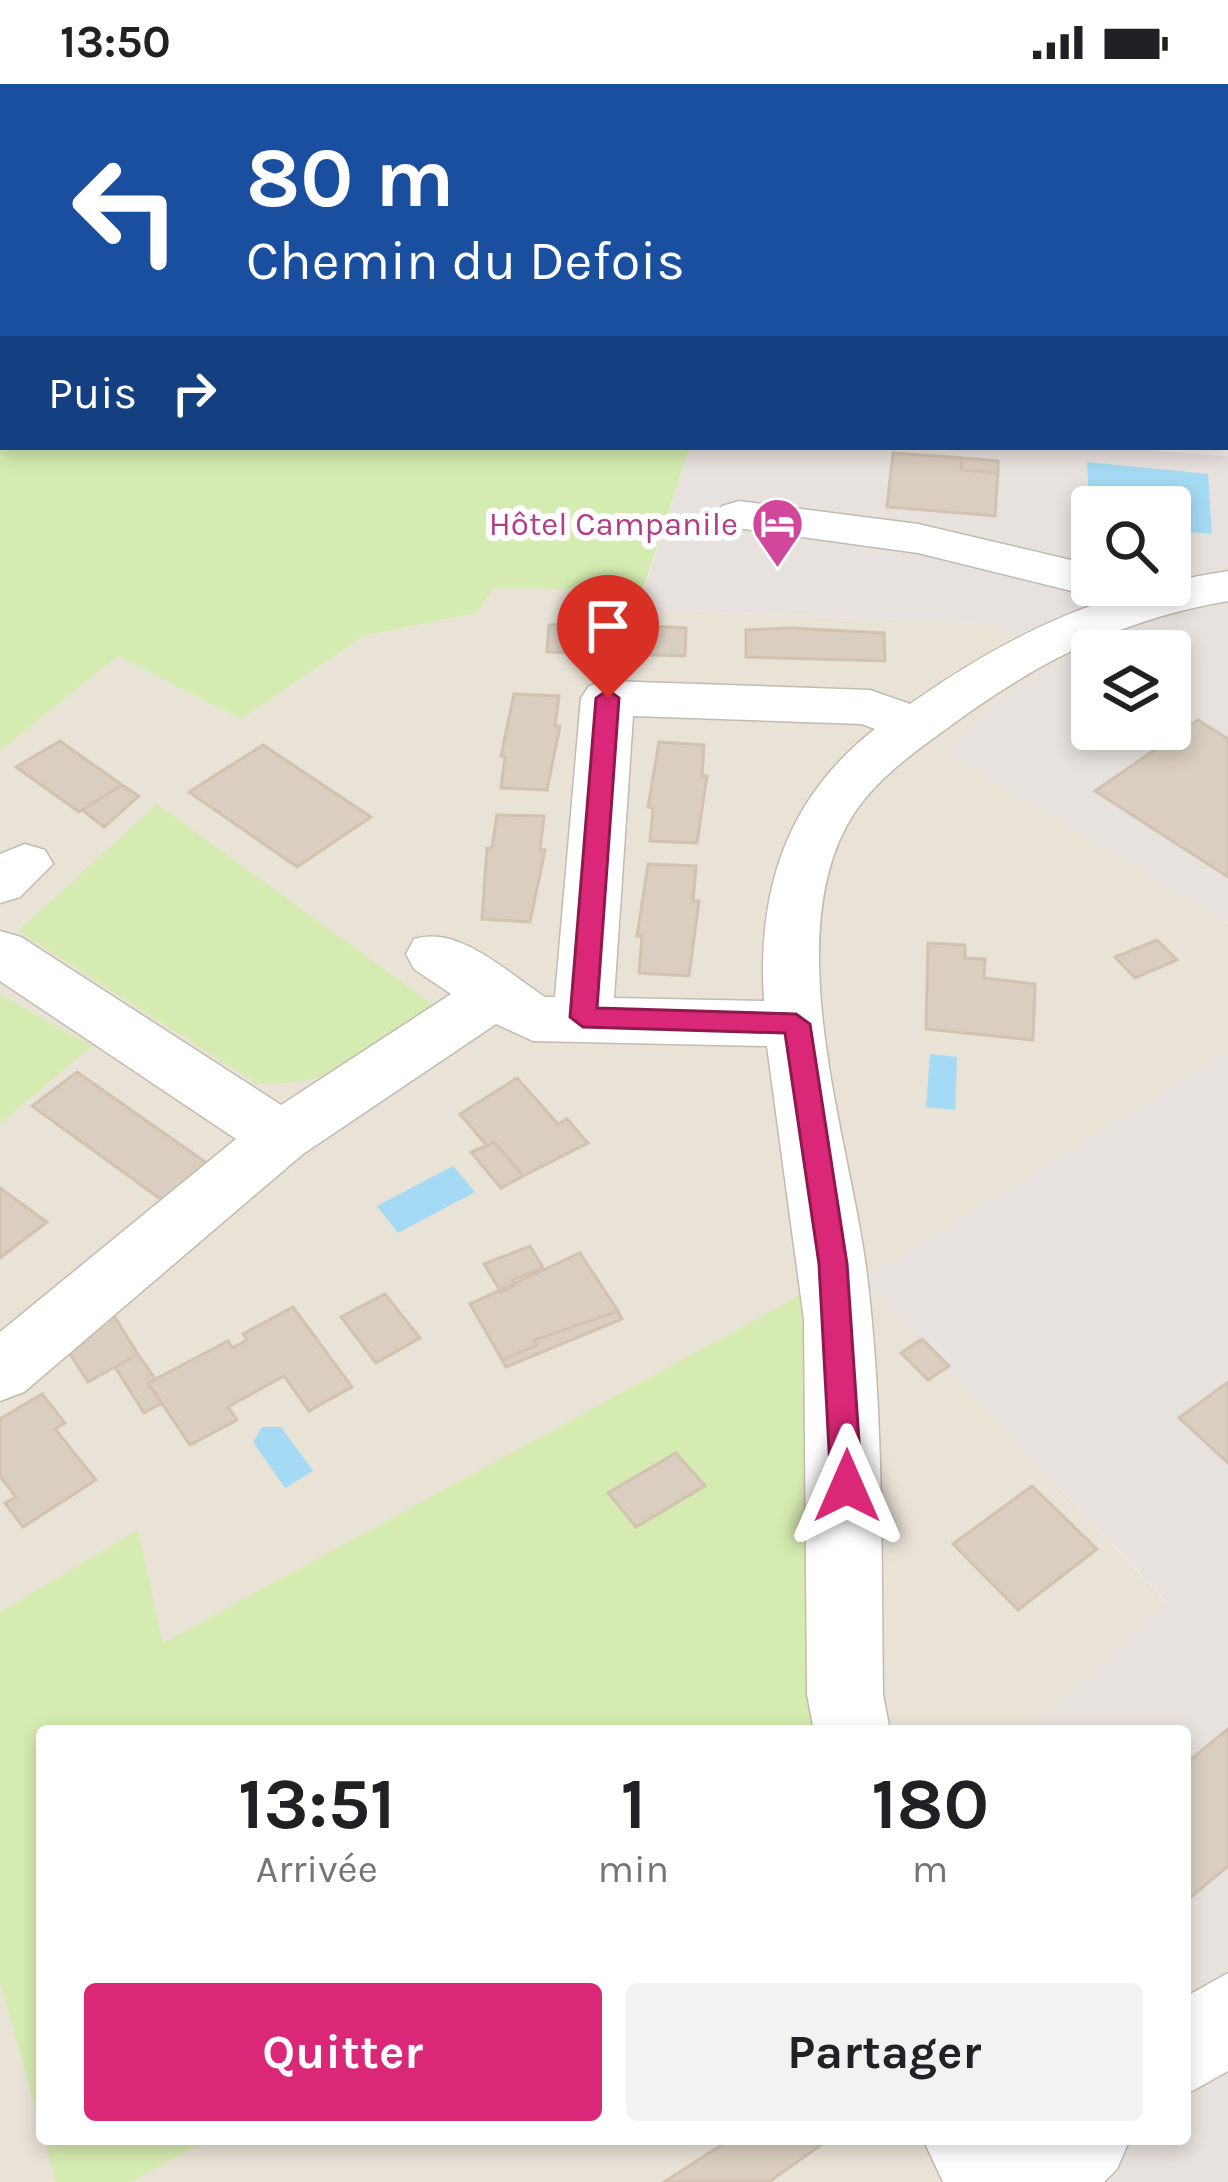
<!DOCTYPE html>
<html lang="fr">
<meta charset="utf-8">
<style>
body{margin:0;font-family:Karla,sans-serif;background:#f2f2f2;color:#202124;height:100vh;display:flex;flex-direction:column;font-size:45px;white-space:nowrap}
*{box-sizing:border-box;margin:0}
p{font-size:39px;color:#757577}
.icon{flex:none;width:66px;height:66px;fill:none;stroke:currentColor;stroke-width:2;stroke-linecap:round;stroke-linejoin:round}
.map{position:relative;flex:1;overflow:hidden}
.details{position:absolute;left:36px;top:1641px;width:1155px;height:420px;display:flex;flex-direction:column;background:#fff;border-radius:12px;box-shadow:0 6px 18px #0003}
.details>*{flex:none}
.top-card{position:absolute;left:0px;top:0px;width:1230px;height:366px;box-shadow:0 6px 18px #0003;background:#1a4fa0;color:#fff;overflow:hidden}
.tools{position:absolute;left:1071px;top:402px;display:grid;gap:24px}
.tools a{display:grid;place-items:center;width:120px;height:120px;border-radius:12px;background:#fff;box-shadow:0 6px 18px #0003;font-size:60px}
.pin{position:absolute;display:grid;place-items:center;width:102px;height:102px;color:#fff;margin:-123px -51px;border-radius:50% 50% 50% 0;rotate:-45deg;box-shadow:0 0 12px #0007}
.pin .icon{rotate:45deg}
.me{position:absolute;width:132px;margin:-66px;rotate:0deg;stroke-linejoin:round;filter:drop-shadow(0 0 9px #0008)}
.turn{display:flex;align-items:center;gap:42px;height:252px;padding:0 48px;font-size:54px}
.turn .icon{width:156px;height:156px;stroke-width:2.5}
.turn b{display:block;font-size:84px;line-height:102px}
.then{display:flex;align-items:center;height:114px;padding:0 48px;background:#0003;gap:24px;font-size:45px}
.eta{display:flex;justify-content:space-evenly;align-items:center;height:204px;text-align:center}
.eta b{font-size:72px;font-weight:700;line-height:84px}
.primary-button{display:flex;gap:24px;margin-top:auto;padding:24px 48px}
.primary-button a{flex:1;height:138px;border-radius:12px;background:#db2777;color:#fff;font-size:48px;font-weight:700;line-height:138px;text-align:center}
.primary-button a+a{background:#f2f2f2;color:#202124}
.status{display:flex;justify-content:space-between;align-items:center;height:84px;padding:0 60px;background:#fff;direction:ltr}
.status svg{height:33px;fill:currentColor}
.map>svg:first-child{display:block}
</style>
<div class="status"><b>13:50</b><svg viewBox="0 0 49 12"><path d="M0 12V9h3v3zM5 12V6h3v6zM10 12V3h3v9zM15 12V0h3v12zM26 1h20v11H26zM47 4h2v5h-2z"/></svg></div>
<div class="map">
<svg width="1228" height="2098" viewBox="0 0 1228 2098">
<rect width="100%" height="100%" fill="#f5f0e9"/>
<!-- residential -->
<path fill="#e9e2d7" d="M494,504L643,506L639,525L980,539L1067,576L996,618L947,669L1228,839V968L864,1195L1166,1518L1032,1647H42V2055H1009L1024,2098H0V1040L91,962L0,910V667L118,572L241,635L364,552L477,529Z"/>
<!-- industrial -->
<path fill="#e8e2de" fill-rule="evenodd" d="M242,0H1228V216L1227,3Z
M690,363H1104L1228,372V839L947,669L996,618L1066,576L980,539L638,525ZM1092,423H1170V501H1092ZM1092,567H1170V645H1092Z
M1228,968V2098H1024L1009,2055H1185V1647H1032L1166,1517L863,1195Z"/>
<!-- green -->
<path fill="#d6ebb1" d="M0,265L3,363H690L643,506L494,504L477,529L364,552L241,635L118,572L0,667Z
M157,720L436,923C374,966 336,1005 256,999L18,847Z
M0,910L92,962L0,1040Z
M806,1208L826,1647H42V2048L0,1898V1528L138,1446L163,1559Z
M44,2055H209L131,2098H56Z"/>
<!-- water -->
<path fill="#a4daf3" d="M1087,378L1208,390L1212,450L1170,446V423H1092L1090,438Z
M930,970L957,973L955,1026L926,1023Z
M453,1082L475,1108L398,1149L377,1122Z
M262,1343H281L313,1387L285,1404L253,1358Z"/>
<!-- building -->
<path fill="#dacec1" stroke="#d2c2b1" stroke-width="3" d="M413,0H645L412,3Z
M893,369L962,374L961,386L998,389L995,432L887,423Z
M962,374L998,377V389L961,386Z
M594,539L686,544L685,572L547,568L549,541Z
M791,544L884,549L885,577L746,573V546Z
M514,610L559,612L555,642H560L547,706L501,704L505,673L501,672Z
M1198,636L1228,655V793L1095,707Z
M60,657L122,701L79,728L16,683Z
M659,658L704,661L702,692H707L697,759L650,757L653,724L648,723Z
M263,661L371,733L297,783L189,708Z
M122,701L139,712L104,743L82,726Z
M497,731L544,732L540,766H545L530,838L482,835L487,764H492Z
M648,780L696,782L693,817H699L689,892L639,889L642,852H637Z
M1157,856L1177,876L1135,894L1115,873Z
M928,859L965,861V874L985,875L984,894L1035,900L1033,956L926,945Z
M77,988L211,1082L166,1119L32,1022Z
M517,994L558,1040L567,1035L588,1059L523,1092L494,1058L487,1062L460,1030Z
M494,1058L523,1092L501,1104L471,1068Z
M0,1104L47,1138L0,1174Z
M530,1162L543,1184L512,1196L516,1201L501,1208L484,1180Z
M580,1169L618,1227L534,1256L537,1261L502,1276L470,1220Z
M385,1210L420,1254L376,1279L341,1233Z
M107,1221L138,1270L88,1298L63,1259Z
M293,1223L352,1303L309,1327L284,1292L228,1323L237,1336L190,1361L148,1299L228,1257L232,1264L247,1256L243,1250Z
M618,1227L622,1235L506,1283L502,1276L537,1261L534,1256Z
M922,1255L949,1282L928,1296L901,1269Z
M138,1270L155,1295L148,1299L162,1319L144,1329L115,1283Z
M1228,1298V1379L1179,1334Z
M42,1310L65,1339L55,1345L96,1396L23,1443L5,1419L16,1413L0,1392V1335Z
M676,1369L705,1402L636,1443L608,1409Z
M1032,1402L1097,1465L1018,1526L953,1460Z
M1228,1645V1782L1185,1818V1680Z
M731,2055H823L825,2058L769,2098H664Z"/>
<g fill="none" stroke-linecap="round" stroke-linejoin="round">
<defs>
<path id="minor" d="M0,179H3V205H0Z
M739,417L918,440L1092,481V501H1114L1092,512L918,469L722,442L715,432L722,422Z
M1228,487V517C1128,534 1046,573 964,632C926,660 882,688 855,728C776,846 849,1053 866,1183C884,1324 881,1468 883,1610L890,1647H814L807,1610L804,1236L767,962L533,957L496,940L303,1070L24,1308L0,1317V1248L236,1055L0,897V847L21,853L281,1021L451,910L414,885L406,870L414,855C460,841 507,889 545,913H555L581,614L589,602L608,597L870,606L910,620C1015,546 1106,506 1228,487ZM633,632L862,640L875,645C786,714 757,807 764,917L614,914Z
M25,760L45,766L53,780L20,813L0,819V770Z
M1228,1889V1987L1185,2011V1913Z
M923,2055H1014L1018,2060L1024,2055H1130L1117,2085L1104,2098H943Z"/>
<path id="major" d="M0,239H3V267H0Z
M1227,309H1228V339H1227Z"/>
</defs>
<!-- minor casing -->
<use href="#minor" stroke="#c4baae" stroke-width="3"/>
<!-- major casing -->
<use href="#major" stroke="#e9b564" stroke-width="3"/>
<!-- minor -->
<use href="#minor" fill="#fff" fill-rule="evenodd"/>
<!-- major -->
<use href="#major" fill="#ffd898" fill-rule="evenodd"/>
</g>
<!-- route -->
<path fill="#db2777" stroke="#8e194d" stroke-width="3" d="M608,606L619,614L597,924L796,930L810,940L847,1180L862,1402L847,1415L831,1402L819,1180L785,949L583,943L570,933L596,614Z"/>
<!-- icons -->
<defs>
<symbol id="hotel-pin" viewBox="-11 -11 22 30"><path d="M0 17L-7.5 6A9.5 9.5 0 1 1 7.5 6Z" fill="#d1479c" stroke="#fff"/><path d="M-6-4.5h1.5V1H6V5H4.5V3h-9V5H-6ZM-4 0a1.8 1.8 0 1 1 3.6 0ZM.5 0V-2.5h3Q6-2.5 6 0Z" fill="#fff"/></symbol>
</defs>
<g fill-rule="evenodd">
<use href="#hotel-pin" x="748" y="410" width="59" height="81"/>
</g>
<g text-anchor="middle" dominant-baseline="central" stroke-width="12" stroke-linejoin="round" paint-order="stroke">
<!-- far-hotel labels -->
<g font-size="33" fill="#b23c85" stroke="#fff" text-anchor="end">
<text x="738" y="440">Hôtel Campanile</text>
</g>
</g>
</svg>
<div class="tools">
<a><svg class="icon" aria-label="search" viewBox="0 0 24 24"><circle cx="10" cy="10" r="6"/><path d="M15 15l6 6"/></svg></a>
<a><svg class="icon" aria-label="layers" viewBox="0 0 24 24"><path d="M12 4l9 5-9 5-9-5zM3 14l9 5 9-5"/></svg></a>
</div>
<div class="pin" style="left:608px;top:614px;background:#d93025"><svg class="icon" aria-label="arrive" viewBox="0 0 24 24"><path d="M6 21V4h12l-3 4 3 4H6"/></svg></div>
<svg class="me" style="left:847px;top:1402px" viewBox="-20 -20 40 40"><path d="M0-17L14 15 0 8-14 15z" fill="#db2777" stroke="#fff" stroke-width="4"/></svg>
<div class="top-card">
<div class="turn"><svg class="icon" aria-label="left" viewBox="0 0 24 24"><path d="M17 20v-9H6M10 6l-5 5 5 5"/></svg><div><b>80 m</b>Chemin du Defois</div></div>
<div class="then">Puis<svg class="icon" aria-label="right" viewBox="0 0 24 24"><path d="M7 20v-9h11M14 6l5 5-5 5"/></svg></div>
</div>
<section class="details">
<div class="eta">
<div><b>13:51</b><p>Arrivée</p></div>
<div><b>1</b><p>min</p></div>
<div><b>180</b><p>m</p></div>
</div>
<div class="primary-button"><a>Quitter</a><a>Partager</a></div>
</section>
</div>
